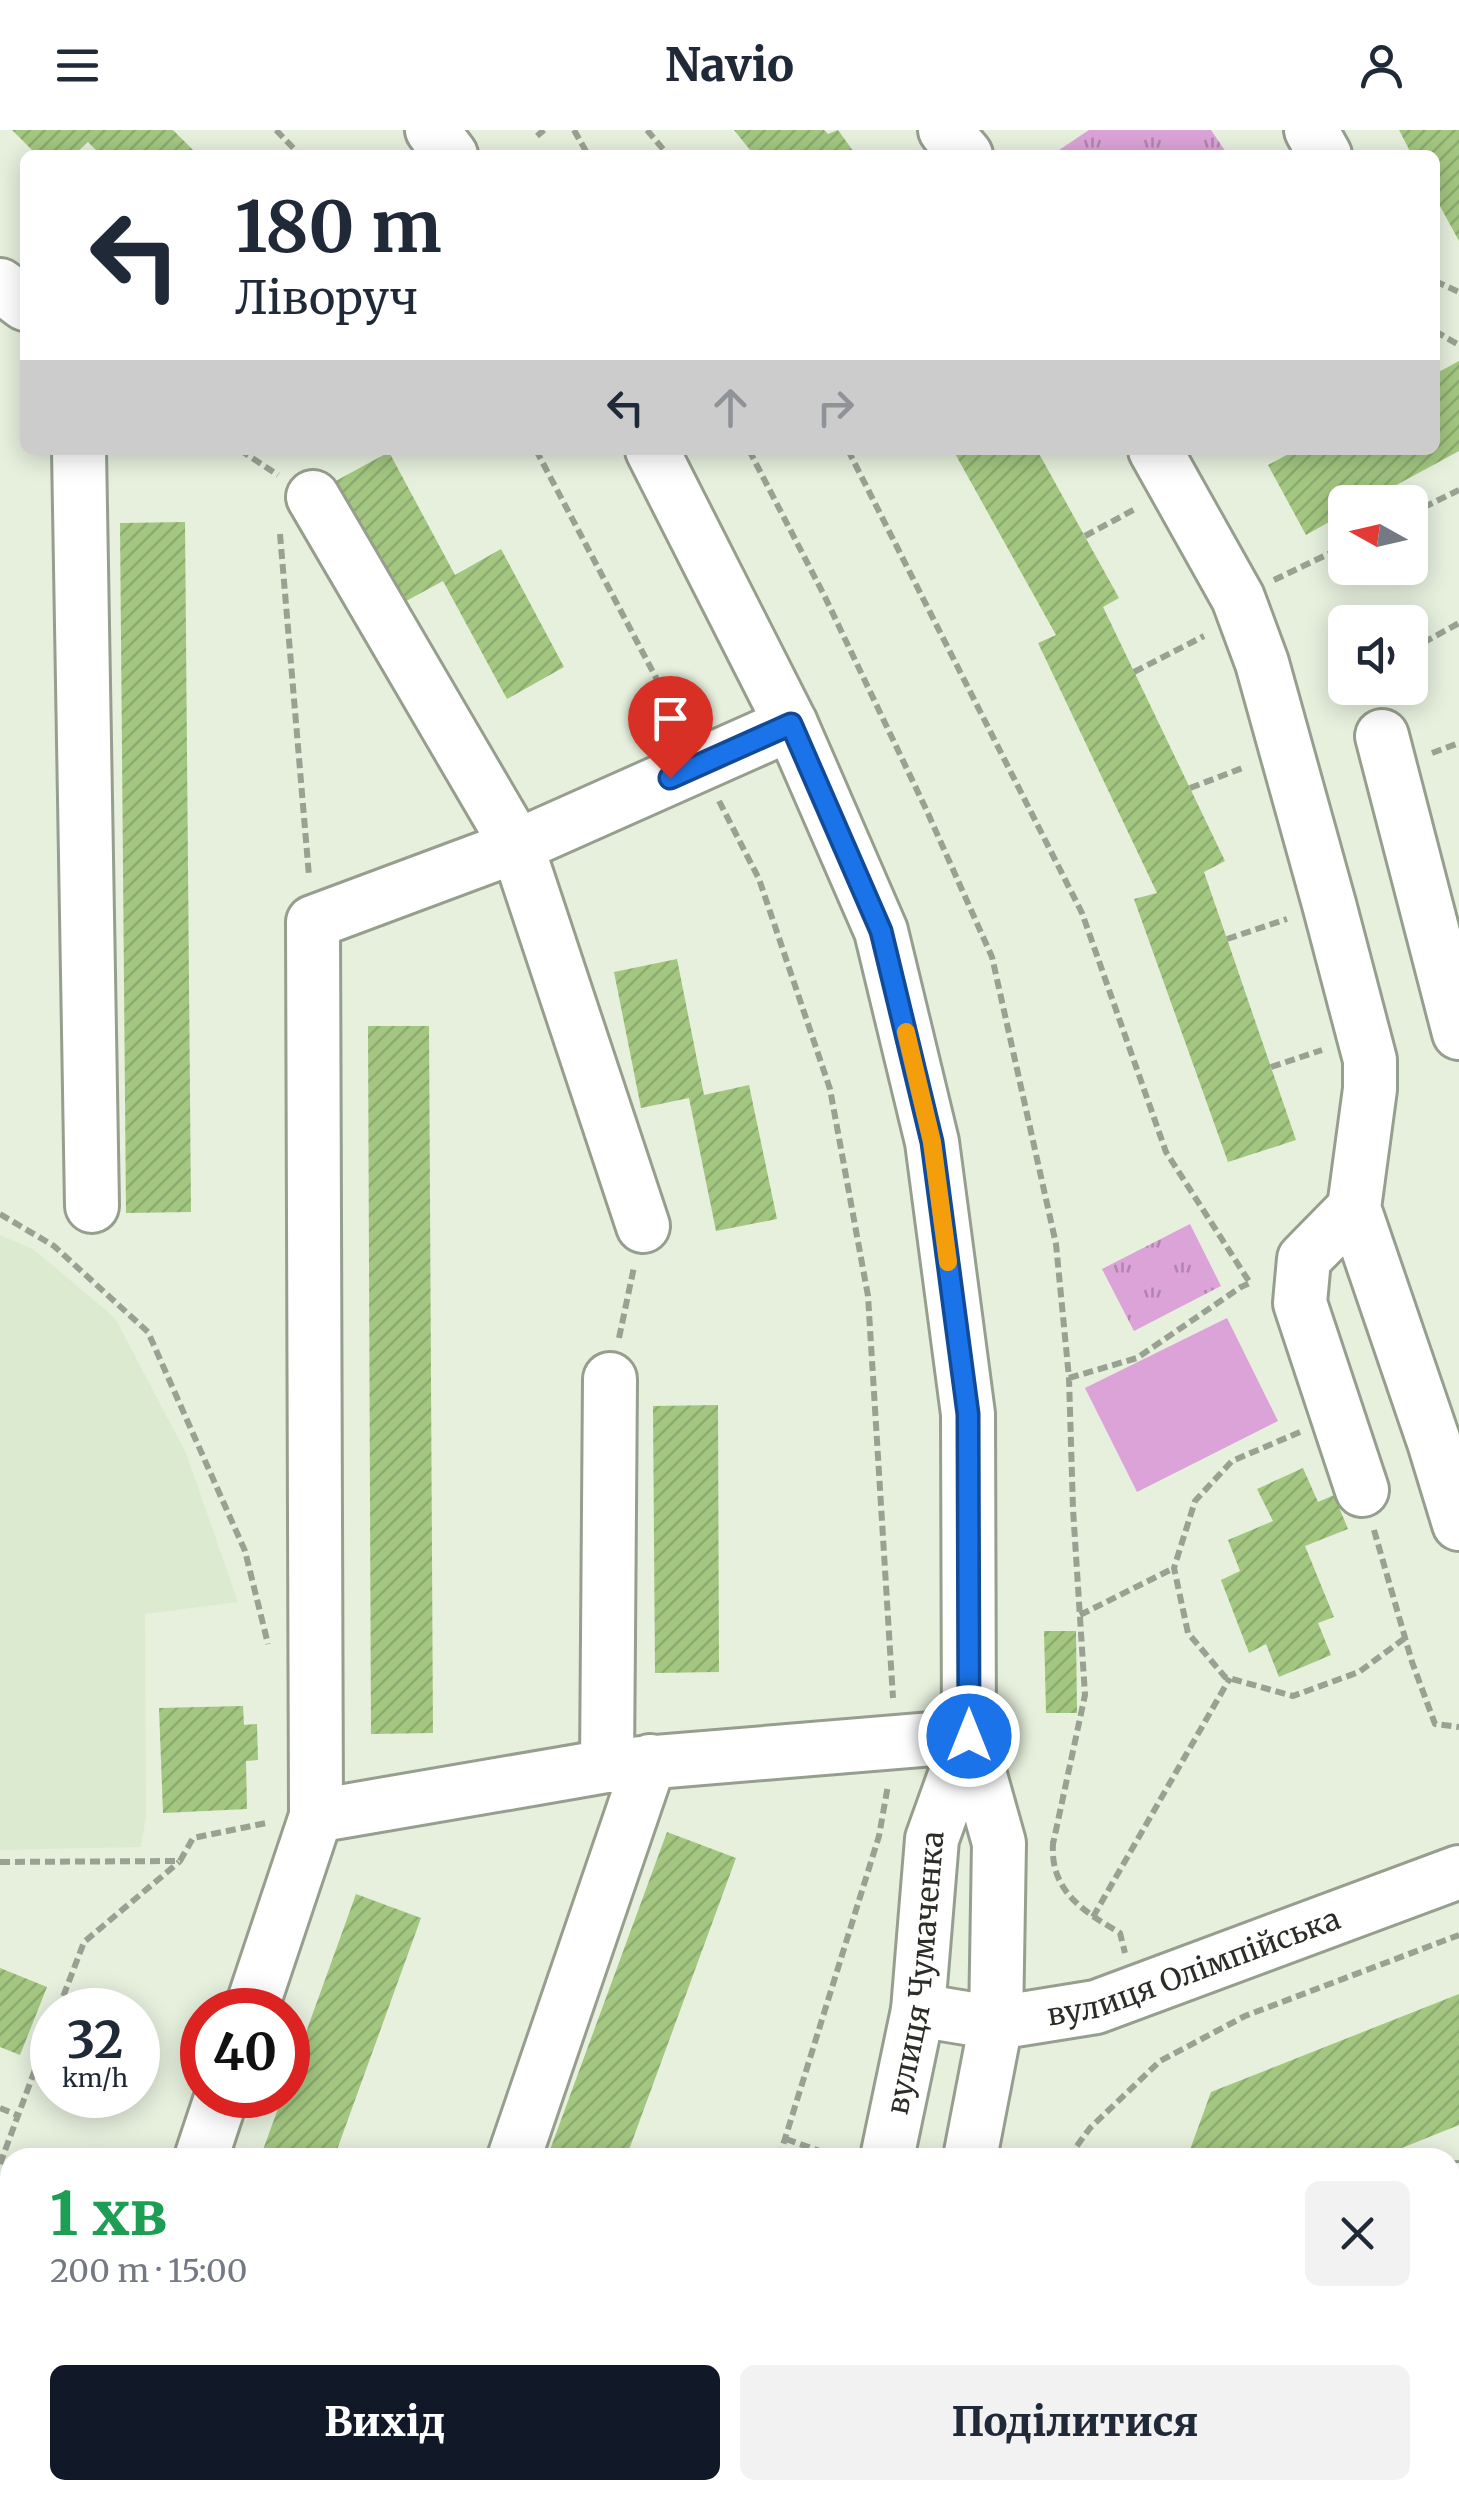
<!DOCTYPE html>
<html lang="uk">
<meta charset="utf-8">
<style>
body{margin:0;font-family:Merriweather,serif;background:#f2f2f3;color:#1f2937;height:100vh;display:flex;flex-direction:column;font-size:38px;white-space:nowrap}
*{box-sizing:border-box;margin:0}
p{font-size:32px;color:#747a83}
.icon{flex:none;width:55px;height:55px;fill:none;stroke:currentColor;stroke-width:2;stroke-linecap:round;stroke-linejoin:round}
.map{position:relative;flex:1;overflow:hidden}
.side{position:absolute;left:0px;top:2018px;width:1460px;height:352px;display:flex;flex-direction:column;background:#fff;border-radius:30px 30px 0 0;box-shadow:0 5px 25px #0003}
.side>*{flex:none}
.banner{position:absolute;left:20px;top:20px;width:1420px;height:305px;border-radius:15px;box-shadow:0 5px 25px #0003;background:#fff;color:#1f2937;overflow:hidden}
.needle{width:65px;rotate:278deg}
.controls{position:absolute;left:1328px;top:355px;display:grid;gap:20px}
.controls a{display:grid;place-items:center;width:100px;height:100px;border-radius:15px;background:#fff;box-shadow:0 5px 25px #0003;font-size:50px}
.speed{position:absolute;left:30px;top:1858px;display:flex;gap:20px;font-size:50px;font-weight:700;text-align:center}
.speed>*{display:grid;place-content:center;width:130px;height:130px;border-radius:50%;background:#fff;box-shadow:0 5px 25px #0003;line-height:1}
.speed small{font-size:25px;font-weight:400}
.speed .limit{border:15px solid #d22;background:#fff;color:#111}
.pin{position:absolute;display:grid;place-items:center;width:85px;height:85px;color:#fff;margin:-102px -42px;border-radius:50% 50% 50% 0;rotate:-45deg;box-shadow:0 0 10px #0007}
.pin .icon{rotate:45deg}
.me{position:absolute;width:110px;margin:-55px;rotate:0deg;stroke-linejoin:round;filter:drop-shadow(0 0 8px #0008)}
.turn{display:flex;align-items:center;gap:35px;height:210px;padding:0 50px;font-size:45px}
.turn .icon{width:130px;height:130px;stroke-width:2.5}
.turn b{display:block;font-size:70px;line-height:85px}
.lanes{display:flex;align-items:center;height:95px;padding:0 50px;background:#0003;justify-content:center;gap:50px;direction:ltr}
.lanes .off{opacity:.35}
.round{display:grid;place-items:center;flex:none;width:105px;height:105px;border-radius:15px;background:#f2f2f3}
.summary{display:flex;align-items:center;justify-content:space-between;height:170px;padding:0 50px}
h1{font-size:60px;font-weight:800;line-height:75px;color:#1e9e55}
.primary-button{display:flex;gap:20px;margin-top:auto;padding:20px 50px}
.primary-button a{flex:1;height:115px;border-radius:15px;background:#111827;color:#fff;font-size:40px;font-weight:800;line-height:115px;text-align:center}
.primary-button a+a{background:#f2f2f3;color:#1f2937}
header{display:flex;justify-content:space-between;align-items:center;height:130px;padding:0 50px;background:#fff;font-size:45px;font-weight:800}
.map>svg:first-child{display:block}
</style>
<header><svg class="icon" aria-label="menu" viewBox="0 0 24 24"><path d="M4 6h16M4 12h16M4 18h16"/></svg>Navio<svg class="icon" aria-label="person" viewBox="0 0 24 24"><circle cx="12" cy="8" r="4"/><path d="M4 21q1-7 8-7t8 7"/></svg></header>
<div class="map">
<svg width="1459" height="2369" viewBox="0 0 1459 2369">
<defs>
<pattern id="grass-tufts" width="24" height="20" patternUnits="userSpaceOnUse" patternTransform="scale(2.5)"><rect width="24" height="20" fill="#dba3d7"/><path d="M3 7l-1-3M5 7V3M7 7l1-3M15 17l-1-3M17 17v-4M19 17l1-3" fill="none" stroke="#b285ae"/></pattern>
<pattern id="building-hatch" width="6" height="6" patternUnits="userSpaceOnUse" patternTransform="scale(2.5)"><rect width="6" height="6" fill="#a3c781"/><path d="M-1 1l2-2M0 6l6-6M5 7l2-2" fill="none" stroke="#8cab6f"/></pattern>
</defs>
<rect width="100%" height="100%" fill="#e6f0dd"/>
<!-- built -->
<path fill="#dcebd0" d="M0,1105L33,1119L115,1188L186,1323L238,1472L145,1484L146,1686L141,1717L0,1720Z"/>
<!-- grass -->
<path fill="url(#grass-tufts)" d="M1089,0H1211L1228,25H1058L1056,22Z
M1190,1094L1221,1156L1134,1201L1102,1139Z"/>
<!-- garden -->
<path fill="#dba3d7" d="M1227,1188L1278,1291L1137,1362L1085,1258Z"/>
<!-- building -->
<path fill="url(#building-hatch)" d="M12,0H173L198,25H101L88,12L74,25H37Z
M734,0H824L828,4L838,0L856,25H754Z
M1399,0H1459V111L1435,67V25H1412Z
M1459,231V321L1365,372H1345V383L1306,405L1268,335L1296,320H1435V244Z
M953,320H1037L1119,468L1103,477L1225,731L1204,742L1296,1010L1228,1032L1134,769L1157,763L1038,513L1056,505Z
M389,322L455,445L501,419L564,537L507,569L443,451L397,476L332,353Z
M185,392L191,1082L126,1083L120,393Z
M677,829L704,965L749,955L777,1089L716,1101L689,968L641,978L614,842Z
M368,896H429L433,1603L371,1604Z
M718,1275L719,1542L655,1543L653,1276Z
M1303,1338L1318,1372L1334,1365L1348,1399L1305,1416L1334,1487L1318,1493L1331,1525L1279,1547L1266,1514L1249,1523L1221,1450L1240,1441L1228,1410L1273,1391L1257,1359Z
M1044,1501H1076L1077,1583H1046Z
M243,1576L244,1595L257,1594L258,1630L246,1631L247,1679L163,1683L159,1578Z
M667,1702L736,1728L626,2028H547Z
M356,1764L421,1788L334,2028H260L283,1965H288V1952Z
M0,1838L47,1857L20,1925L0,1917Z
M1459,1864V1995L1377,2028H1187L1211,1962Z
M139,2360H213L210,2369H136Z
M424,2360H503L500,2369H421Z
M1118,2360H1186L1183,2369H1115Z"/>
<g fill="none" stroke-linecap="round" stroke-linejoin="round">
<defs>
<g id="minor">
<path d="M432,0L451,25"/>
<path d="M945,0L966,25"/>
<path d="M1311,0L1325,25"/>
<path d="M0,155L25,174"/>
<path d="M79,320L92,1076"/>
<path d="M652,320L791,594L881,801L932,1012L968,1284L969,1606L999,1713L996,1893L970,2028"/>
<path d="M1155,320L1238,468L1262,533L1329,774L1370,930V959L1354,1078L1434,1312L1459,1394"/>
<path d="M313,367L517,716L643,1096"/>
<path d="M1382,606L1459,903"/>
<path d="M1354,1078L1304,1129L1300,1173L1362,1360"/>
<path d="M607,1636L610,1249"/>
<path d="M316,1686L607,1636L969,1606"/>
<path d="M251,1880L316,1686L313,792L517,716L791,594"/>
<path id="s1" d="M918,1880L996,1893L1096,1877L1459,1742"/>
<path d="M201,2028L222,1965"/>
<path d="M514,2028L650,1631"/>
<path id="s2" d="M887,2028L918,1880L932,1709L969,1606"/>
<path d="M1450,2062L1459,2059"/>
<path d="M1450,2239L1459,2228"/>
<path d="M1446,2360L1449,2369"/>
<path d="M87,2369L90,2360"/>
<path d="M398,2369L401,2360"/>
<path d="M772,2369L775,2360"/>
<path d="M857,2369L860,2360"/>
<path d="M1269,2369L1272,2360"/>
<path d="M1353,2369L1360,2360"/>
</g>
</defs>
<!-- minor casing -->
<use href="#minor" stroke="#969f8d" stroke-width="58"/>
<!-- path -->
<path stroke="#9aa193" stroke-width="6" stroke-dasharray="10 5" stroke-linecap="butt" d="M276,0L300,25
M574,0L588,25
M647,0L668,25
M537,6L544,0
M1435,151L1459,162
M1435,201L1459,215
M240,320L278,345
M536,320L682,597
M749,320L825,467L926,679L992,827L1056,1114L1069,1248L1073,1379L1085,1565L1053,1714
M848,320L1082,783L1166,1022L1250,1153
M1410,384L1459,360
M280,404L309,746
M1085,406L1137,378
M1274,450L1345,416
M1410,520L1459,493
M1134,542L1204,506
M1432,623L1459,613
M1190,658L1245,637
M719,671L759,749L830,959L868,1166L893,1568
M1227,809L1287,789
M1271,937L1322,920
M0,1084L54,1116L148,1202L245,1421L268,1514
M619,1208L634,1137
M1069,1248L1137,1228L1241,1157L1252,1152
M1300,1302L1232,1331L1195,1371L1174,1438L1188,1503L1225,1547L1293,1566L1359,1542L1405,1508
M1374,1400L1412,1532L1435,1594L1459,1597
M1080,1485L1174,1438
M1050,1714H1053C1050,1762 1085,1782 1120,1803L1125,1823
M0,1732L180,1731L193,1708L266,1693
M1093,1787L1230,1548
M58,1880L84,1812L179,1732
M0,1978L17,1985
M786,2009L839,2028
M779,2028L879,1706L888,1655
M1068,2028L1090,1998L1160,1931L1245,1886L1459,1805
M0,2034L52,1894
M662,2369L665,2360
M933,2369L936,2360"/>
<!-- minor -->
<use href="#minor" stroke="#fff" stroke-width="52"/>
</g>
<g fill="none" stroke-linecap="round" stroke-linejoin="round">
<defs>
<path id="route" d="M670,648L791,594L881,801L932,1012L968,1284L969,1606"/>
</defs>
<!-- route casing -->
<use href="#route" stroke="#114b97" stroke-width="25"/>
<!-- route -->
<use href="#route" stroke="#1a73e8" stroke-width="18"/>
<!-- slow -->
<path stroke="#f59e0b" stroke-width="18" d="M906,902L932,1012L948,1132"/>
</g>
<g text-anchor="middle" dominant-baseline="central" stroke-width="9" stroke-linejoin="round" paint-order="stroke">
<!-- street labels -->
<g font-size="30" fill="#2a2e26" stroke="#f3feea">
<text stroke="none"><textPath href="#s1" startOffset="285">вулиця Олімпійська</textPath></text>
<text stroke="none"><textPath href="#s2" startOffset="188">вулиця Чумаченка</textPath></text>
</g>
</g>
</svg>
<div class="controls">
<a><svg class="needle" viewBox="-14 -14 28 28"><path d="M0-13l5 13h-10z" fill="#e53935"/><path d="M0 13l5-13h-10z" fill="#747a83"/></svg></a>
<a><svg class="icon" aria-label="sound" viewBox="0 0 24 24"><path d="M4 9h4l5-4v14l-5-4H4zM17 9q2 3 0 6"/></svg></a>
</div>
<div class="speed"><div>32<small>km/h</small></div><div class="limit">40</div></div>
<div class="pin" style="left:670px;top:648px;background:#d93025"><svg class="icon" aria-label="arrive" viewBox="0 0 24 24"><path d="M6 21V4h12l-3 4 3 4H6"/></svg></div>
<svg class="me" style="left:969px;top:1606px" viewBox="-20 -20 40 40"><circle r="17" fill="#1a73e8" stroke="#fff" stroke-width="3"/><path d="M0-11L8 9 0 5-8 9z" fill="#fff"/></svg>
<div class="banner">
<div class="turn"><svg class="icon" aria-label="left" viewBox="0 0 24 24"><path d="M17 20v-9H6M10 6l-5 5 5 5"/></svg><div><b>180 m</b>Ліворуч</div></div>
<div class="lanes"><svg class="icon" aria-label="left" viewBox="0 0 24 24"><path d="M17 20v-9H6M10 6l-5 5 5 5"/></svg><svg class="icon off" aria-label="ahead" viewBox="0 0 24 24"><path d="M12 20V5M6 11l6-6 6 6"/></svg><svg class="icon off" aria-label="right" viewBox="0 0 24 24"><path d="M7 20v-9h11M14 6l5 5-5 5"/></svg></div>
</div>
<section class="side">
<div class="summary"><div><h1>1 хв</h1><p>200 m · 15:00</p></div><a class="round"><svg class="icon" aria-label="close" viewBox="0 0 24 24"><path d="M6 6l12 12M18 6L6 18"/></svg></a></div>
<div class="primary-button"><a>Вихід</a><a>Поділитися</a></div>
</section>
</div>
